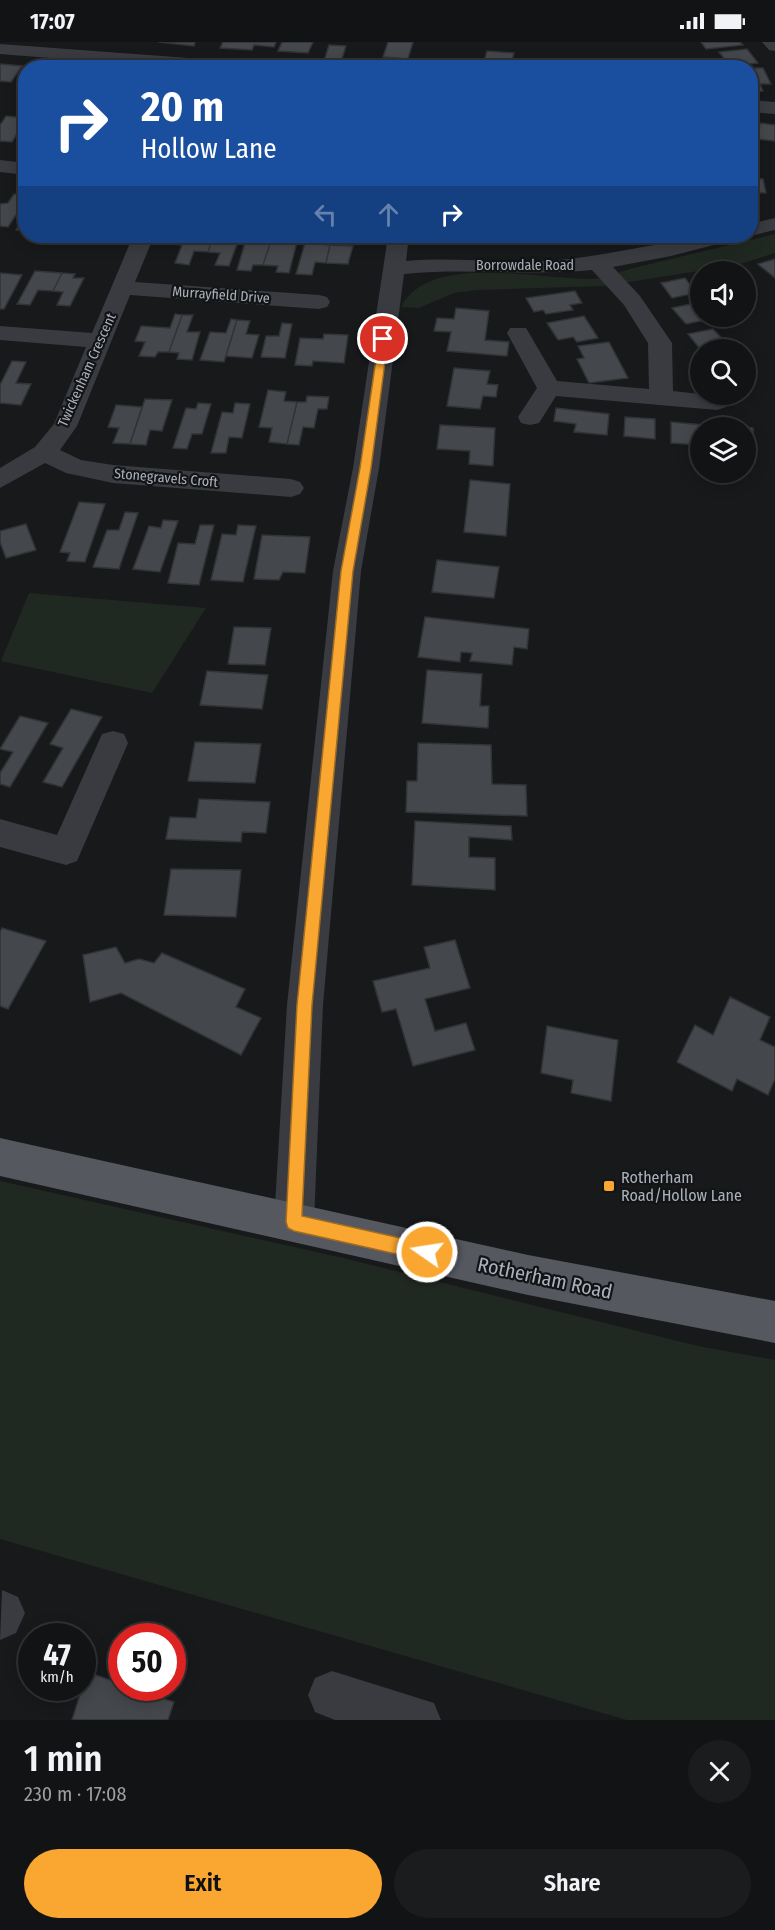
<!DOCTYPE html>
<meta charset="utf-8">
<style>
body{margin:0;font-family:"Fira Sans Condensed",sans-serif;background:#1b1c1d;color:#f1f3f6;height:100vh;display:flex;flex-direction:column;font-size:22px;white-space:nowrap}
*{box-sizing:border-box;margin:0}
p{font-size:20px;color:#9c9ea0}
.icon{flex:none;width:33px;height:33px;fill:none;stroke:currentColor;stroke-width:2;stroke-linecap:round;stroke-linejoin:round}
.map{position:relative;height:1678px;overflow:hidden}
.details{display:flex;flex-direction:column;background:#121314;flex:1}
.details>*{flex:none}
.top-card{position:absolute;left:18px;top:18px;width:740px;height:183px;border-radius:24px;box-shadow:0 3px 15px #0003,0 0 0 2px #313234;background:#1a4fa0;color:#fff;overflow:hidden}
.buttons{position:absolute;left:690px;top:219px;display:grid;gap:12px}
.buttons a{display:grid;place-items:center;width:66px;height:66px;border-radius:50%;background:#121314;box-shadow:0 3px 15px #0003,0 0 0 2px #313234;font-size:30px}
.speed{position:absolute;left:18px;top:1581px;display:flex;gap:12px;font-size:30px;font-weight:700;text-align:center}
.speed>*{display:grid;place-content:center;width:78px;height:78px;border-radius:50%;background:#121314;box-shadow:0 3px 15px #0003,0 0 0 2px #313234;line-height:1}
.speed small{font-size:15px;font-weight:400}
.speed .limit{border:9px solid #d22;background:#fff;color:#111}
.pin{position:absolute;display:grid;place-items:center;width:51px;height:51px;color:#fff;margin:-26px;border:3px solid #fff;border-radius:50%;box-shadow:0 2px 6px #0007}
.me{position:absolute;width:66px;margin:-33px;rotate:283deg;stroke-linejoin:round;filter:drop-shadow(0 0 4px #0008)}
.turn{display:flex;align-items:center;gap:21px;height:126px;padding:0 24px;font-size:27px}
.turn .icon{width:78px;height:78px;stroke-width:2.5}
.turn b{display:block;font-size:42px;line-height:51px}
.lanes{display:flex;align-items:center;height:57px;padding:0 24px;background:#0003;justify-content:center;gap:30px;direction:ltr}
.lanes .off{opacity:.35}
.round{display:grid;place-items:center;flex:none;width:63px;height:63px;border-radius:32px;background:#1b1c1d}
.overview{display:flex;align-items:center;justify-content:space-between;height:102px;padding:0 24px}
h1{font-size:36px;font-weight:600;line-height:45px}
.action{display:flex;gap:12px;margin-top:auto;padding:12px 24px}
.action a{flex:1;height:69px;border-radius:36px;background:#faa731;color:#111;font-size:24px;font-weight:600;line-height:69px;text-align:center}
.action a+a{background:#1b1c1d;color:#f1f3f6}
.status{display:flex;justify-content:space-between;align-items:center;height:42px;padding:0 30px;background:#121314;direction:ltr}
.status svg{height:16px;fill:currentColor}
.map>svg:first-child{display:block}
</style>
<div class="status"><b>17:07</b><svg viewBox="0 0 49 12"><path d="M0 12V9h3v3zM5 12V6h3v6zM10 12V3h3v9zM15 12V0h3v12zM26 1h20v11H26zM47 4h2v5h-2z"/></svg></div>
<div class="map">
<svg width="775" height="1678" viewBox="0 0 775 1678">
<rect width="100%" height="100%" fill="#18191b"/>
<!-- green -->
<path fill="#202921" d="M775,192V211L737,223L603,244L477,248L454,251L419,266L401,265C429,209 543,239 594,237C608,236 623,228 638,225C683,214 729,203 775,192Z
M29,551L206,566L152,651L1,619Z
M0,1139L343,1216L698,1304L775,1318V1678H627L0,1497Z"/>
<!-- building -->
<path fill="#44474b" stroke="#323337" stroke-width="1.5" d="M158,0H195L194,4Z
M223,0H276L274,5L254,3L252,8L220,6Z
M282,0H313L308,11L278,9Z
M388,0H413L408,17L383,15Z
M701,0H740L743,3L706,7Z
M329,3L346,4L341,20L324,19Z
M747,7L758,21L730,24L719,10Z
M487,9L514,11L510,26H482Z
M380,19L408,20L406,26H378Z
M0,22L22,24L11,40L0,39Z
M750,26H763L771,42H760L763,49L750,50Z
M6,74L26,76L12,100L0,99V83Z
M760,81L775,83V99L758,97Z
M750,131L751,136L763,137L766,151L750,150Z
M14,152L26,153V158L8,185L0,184V162L8,161Z
M26,171L25,188H16Z
M177,194H213L208,210L194,209L189,223L175,221L182,203L173,202Z
M213,194H240L229,224L215,223L220,211L208,210Z
M247,194H263L261,199H271L263,223H253L251,229L237,228Z
M278,195L298,196L289,231L276,230L278,224L263,223L271,199H276Z
M305,201L330,203L326,221L315,220L312,233L296,232Z
M330,203L353,204L348,222L326,221Z
M775,217V236L758,222Z
M35,229L62,231L53,249L38,248L30,263L17,262Z
M0,231L22,233L4,267H0Z
M62,231L75,232L73,236H84L70,264L57,263L63,250L53,249Z
M685,236L696,251L672,256L661,241Z
M575,249L582,261L570,263L573,268L546,272L543,268L534,270L526,256Z
M700,260V274L720,275L686,282L672,266Z
M456,266L489,269L485,298L509,300L507,314L447,309L451,290L434,289L437,276L454,277Z
M175,272L182,273L169,310H158L155,315L139,314L145,300L135,299L141,284L170,286Z
M182,273H193L187,290H200L192,318L177,317L179,311L169,310Z
M584,274L598,296L577,300L573,295L558,298L547,281Z
M231,277L237,278L224,320L200,318L210,290L226,291Z
M237,278L250,279L246,292L259,293L252,316L226,314Z
M282,281L292,282L285,316L261,315L266,294H279Z
M713,287L728,303L701,308L688,292Z
M324,292L348,293L344,321L313,319L312,324L295,323L300,296L323,297Z
M609,300L628,336L589,341L577,317L584,316L578,304Z
M12,319L26,320L16,341L31,342L21,363L0,361V343Z
M454,326L490,329L487,342L498,343L496,355L483,354L480,367L447,364Z
M268,348L286,350L284,359L297,360L287,402L269,400L272,386L259,385Z
M307,354L329,355L327,367H318L314,386L303,385L299,403L287,402L297,360H306Z
M145,357L172,358L162,389L150,388L146,403L130,402Z
M198,361L211,362L202,392H192L187,407L173,406L186,366L196,367Z
M235,361L250,362L242,396L229,395L226,411H211L222,370L233,371Z
M116,363L142,365L130,402L113,401L119,386L108,385Z
M556,366L609,372L607,393L574,390L576,382L554,379Z
M625,375L655,377V397L624,394Z
M671,380L704,383V386H700V403L671,401Z
M440,383L495,386L493,424L469,422L470,409L437,407Z
M722,383L753,386L755,416L746,415V386H722Z
M470,438L510,442L506,494L464,490Z
M79,460L105,462L85,520L67,519L70,511L60,510Z
M125,470L138,471L119,527L93,525L107,488H119Z
M163,478L178,479L160,530L133,527L149,484L161,486Z
M26,482L36,508L6,516L0,500V489Z
M200,483H214L199,543L168,541L178,501L195,502Z
M238,483L256,484L243,540L211,538L222,492L236,493Z
M262,493L310,495L305,531L283,530L279,538L254,537Z
M437,518L499,525L494,556L432,550Z
M425,575L529,587L527,607L514,605L512,623L470,619L472,611L461,610L460,620L418,615Z
M234,585L271,586L265,623L228,622Z
M427,628L482,632L480,664H489L488,686L422,681Z
M207,629L268,633L262,667L200,663Z
M71,667L102,675L62,745L43,740L63,706L50,702Z
M20,674L48,681L10,745L0,742V731L13,710L0,707Z
M195,700L261,702L255,741L188,739Z
M418,701L491,703L492,742L526,743L527,774L406,770L407,739H417Z
M199,757L270,760L266,791L242,790L241,800L166,797L170,775L196,776Z
M415,779L511,784L512,798L469,795V815L495,816V848L412,843Z
M171,827L241,828L236,875L164,873Z
M2,886L46,899L8,967L0,964V890Z
M455,898L470,946L425,957L435,989L466,981L475,1008L413,1024L396,967L382,970L373,939L430,926L424,905Z
M116,905L125,921L139,917L154,921L162,911L245,947L236,965L261,976L241,1013L121,951L90,960L83,913Z
M730,955L770,975L760,998L775,1005V1037L768,1053L737,1037L732,1049L677,1020L695,983L713,993Z
M547,984L618,998L611,1059L571,1051L573,1038L541,1031Z
M87,1630L122,1642V1646H132L174,1660L168,1678H72Z"/>
<g fill="none" stroke-linecap="round" stroke-linejoin="round">
<!-- minor -->
<path fill="#393b40" fill-rule="evenodd" d="M762,0H775V9L769,8Z
M0,2L256,21L265,26H177L0,12Z
M750,58L775,60V72L750,70Z
M0,118L26,121V133L0,130Z
M775,176V188L750,194H747H750V182Z
M133,194H154L135,240L319,253L327,255L330,260L327,265L319,267L130,253L77,384L60,408L81,418L113,423L291,437L300,440L304,446L300,452L291,455L113,441L66,431L45,421L0,446V426L35,405L54,382L86,305L0,298V284L92,291Z
M388,194H409L406,219C457,214 508,223 558,218C618,213 677,194 736,194L733,198L671,214L613,225L640,254L672,301L673,349L726,355L729,360L726,365L717,368L556,354L539,381L530,383L521,381L518,375L537,346L507,291L510,286H526L557,339L649,347L648,301L624,263L592,228C530,234 467,226 404,232L379,426L361,529L323,963L314,1180L308,1194L294,1200L280,1194L274,1180L287,963L333,529L353,426Z
M113,689L124,692L128,701L77,819L66,823L0,805V777L57,793L102,692Z
M2,1548L18,1555L25,1571L16,1591L0,1598Z
M332,1629L434,1661L441,1678H335L315,1670L308,1653L315,1636Z"/>
<!-- major -->
<path fill="#55585f" fill-rule="evenodd" d="M0,1096L528,1213L775,1259V1301L528,1253L0,1134Z"/>
</g>
<!-- route -->
<path fill="#faa731" stroke="#a26d20" stroke-width="1.5" d="M383,294L388,297L371,426L353,529L312,963L302,1174L427,1202L433,1205L435,1210L433,1216L427,1219L294,1189L288,1186L286,1180L297,963L341,529L360,426L379,297Z"/>
<!-- markers -->
<rect fill="#faa731" stroke="#131416" stroke-width="2" x="603" y="1138" width="12" height="12" rx="3"/>
<g text-anchor="middle" dominant-baseline="central" stroke-width="4.5" stroke-linejoin="round" paint-order="stroke">
<!-- far-street labels -->
<g font-size="14" fill="#aab1bb" stroke="#131416">
<text x="525" y="223">Borrowdale Road</text>
<text transform="translate(221 253) rotate(4)">Murrayfield Drive</text>
<text transform="translate(87 328) rotate(-66)">Twickenham Crescent</text>
<text transform="translate(166 436) rotate(5)">Stonegravels Croft</text>
</g>
<!-- poi labels -->
<g font-size="16" fill="#aab1bb" stroke="#131416" text-anchor="start">
<text x="621" y="1135">Rotherham<tspan x="621" dy="18">Road/Hollow Lane</tspan></text>
</g>
<!-- near-street labels -->
<g font-size="20" fill="#aab1bb" stroke="#131416">
<text transform="translate(545 1236) rotate(12)">Rotherham Road</text>
</g>
</g>
</svg>
<div class="buttons">
<a><svg class="icon" aria-label="sound" viewBox="0 0 24 24"><path d="M4 9h4l5-4v14l-5-4H4zM17 9q2 3 0 6"/></svg></a>
<a><svg class="icon" aria-label="search" viewBox="0 0 24 24"><circle cx="10" cy="10" r="6"/><path d="M15 15l6 6"/></svg></a>
<a><svg class="icon" aria-label="layers" viewBox="0 0 24 24"><path d="M12 4l9 5-9 5-9-5zM3 14l9 5 9-5"/></svg></a>
</div>
<div class="speed"><div>47<small>km/h</small></div><div class="limit">50</div></div>
<div class="pin" style="left:383px;top:297px;background:#d93025"><svg class="icon" aria-label="arrive" viewBox="0 0 24 24"><path d="M6 21V4h12l-3 4 3 4H6"/></svg></div>
<svg class="me" style="left:427px;top:1210px" viewBox="-20 -20 40 40"><circle r="17" fill="#faa731" stroke="#fff" stroke-width="3"/><path d="M0-11L8 9 0 5-8 9z" fill="#fff"/></svg>
<div class="top-card">
<div class="turn"><svg class="icon" aria-label="right" viewBox="0 0 24 24"><path d="M7 20v-9h11M14 6l5 5-5 5"/></svg><div><b>20 m</b>Hollow Lane</div></div>
<div class="lanes"><svg class="icon off" aria-label="left" viewBox="0 0 24 24"><path d="M17 20v-9H6M10 6l-5 5 5 5"/></svg><svg class="icon off" aria-label="ahead" viewBox="0 0 24 24"><path d="M12 20V5M6 11l6-6 6 6"/></svg><svg class="icon" aria-label="right" viewBox="0 0 24 24"><path d="M7 20v-9h11M14 6l5 5-5 5"/></svg></div>
</div>
</div>
<section class="details">
<div class="overview"><div><h1>1 min</h1><p>230 m · 17:08</p></div><a class="round"><svg class="icon" aria-label="close" viewBox="0 0 24 24"><path d="M6 6l12 12M18 6L6 18"/></svg></a></div>
<div class="action"><a>Exit</a><a>Share</a></div>
</section>
